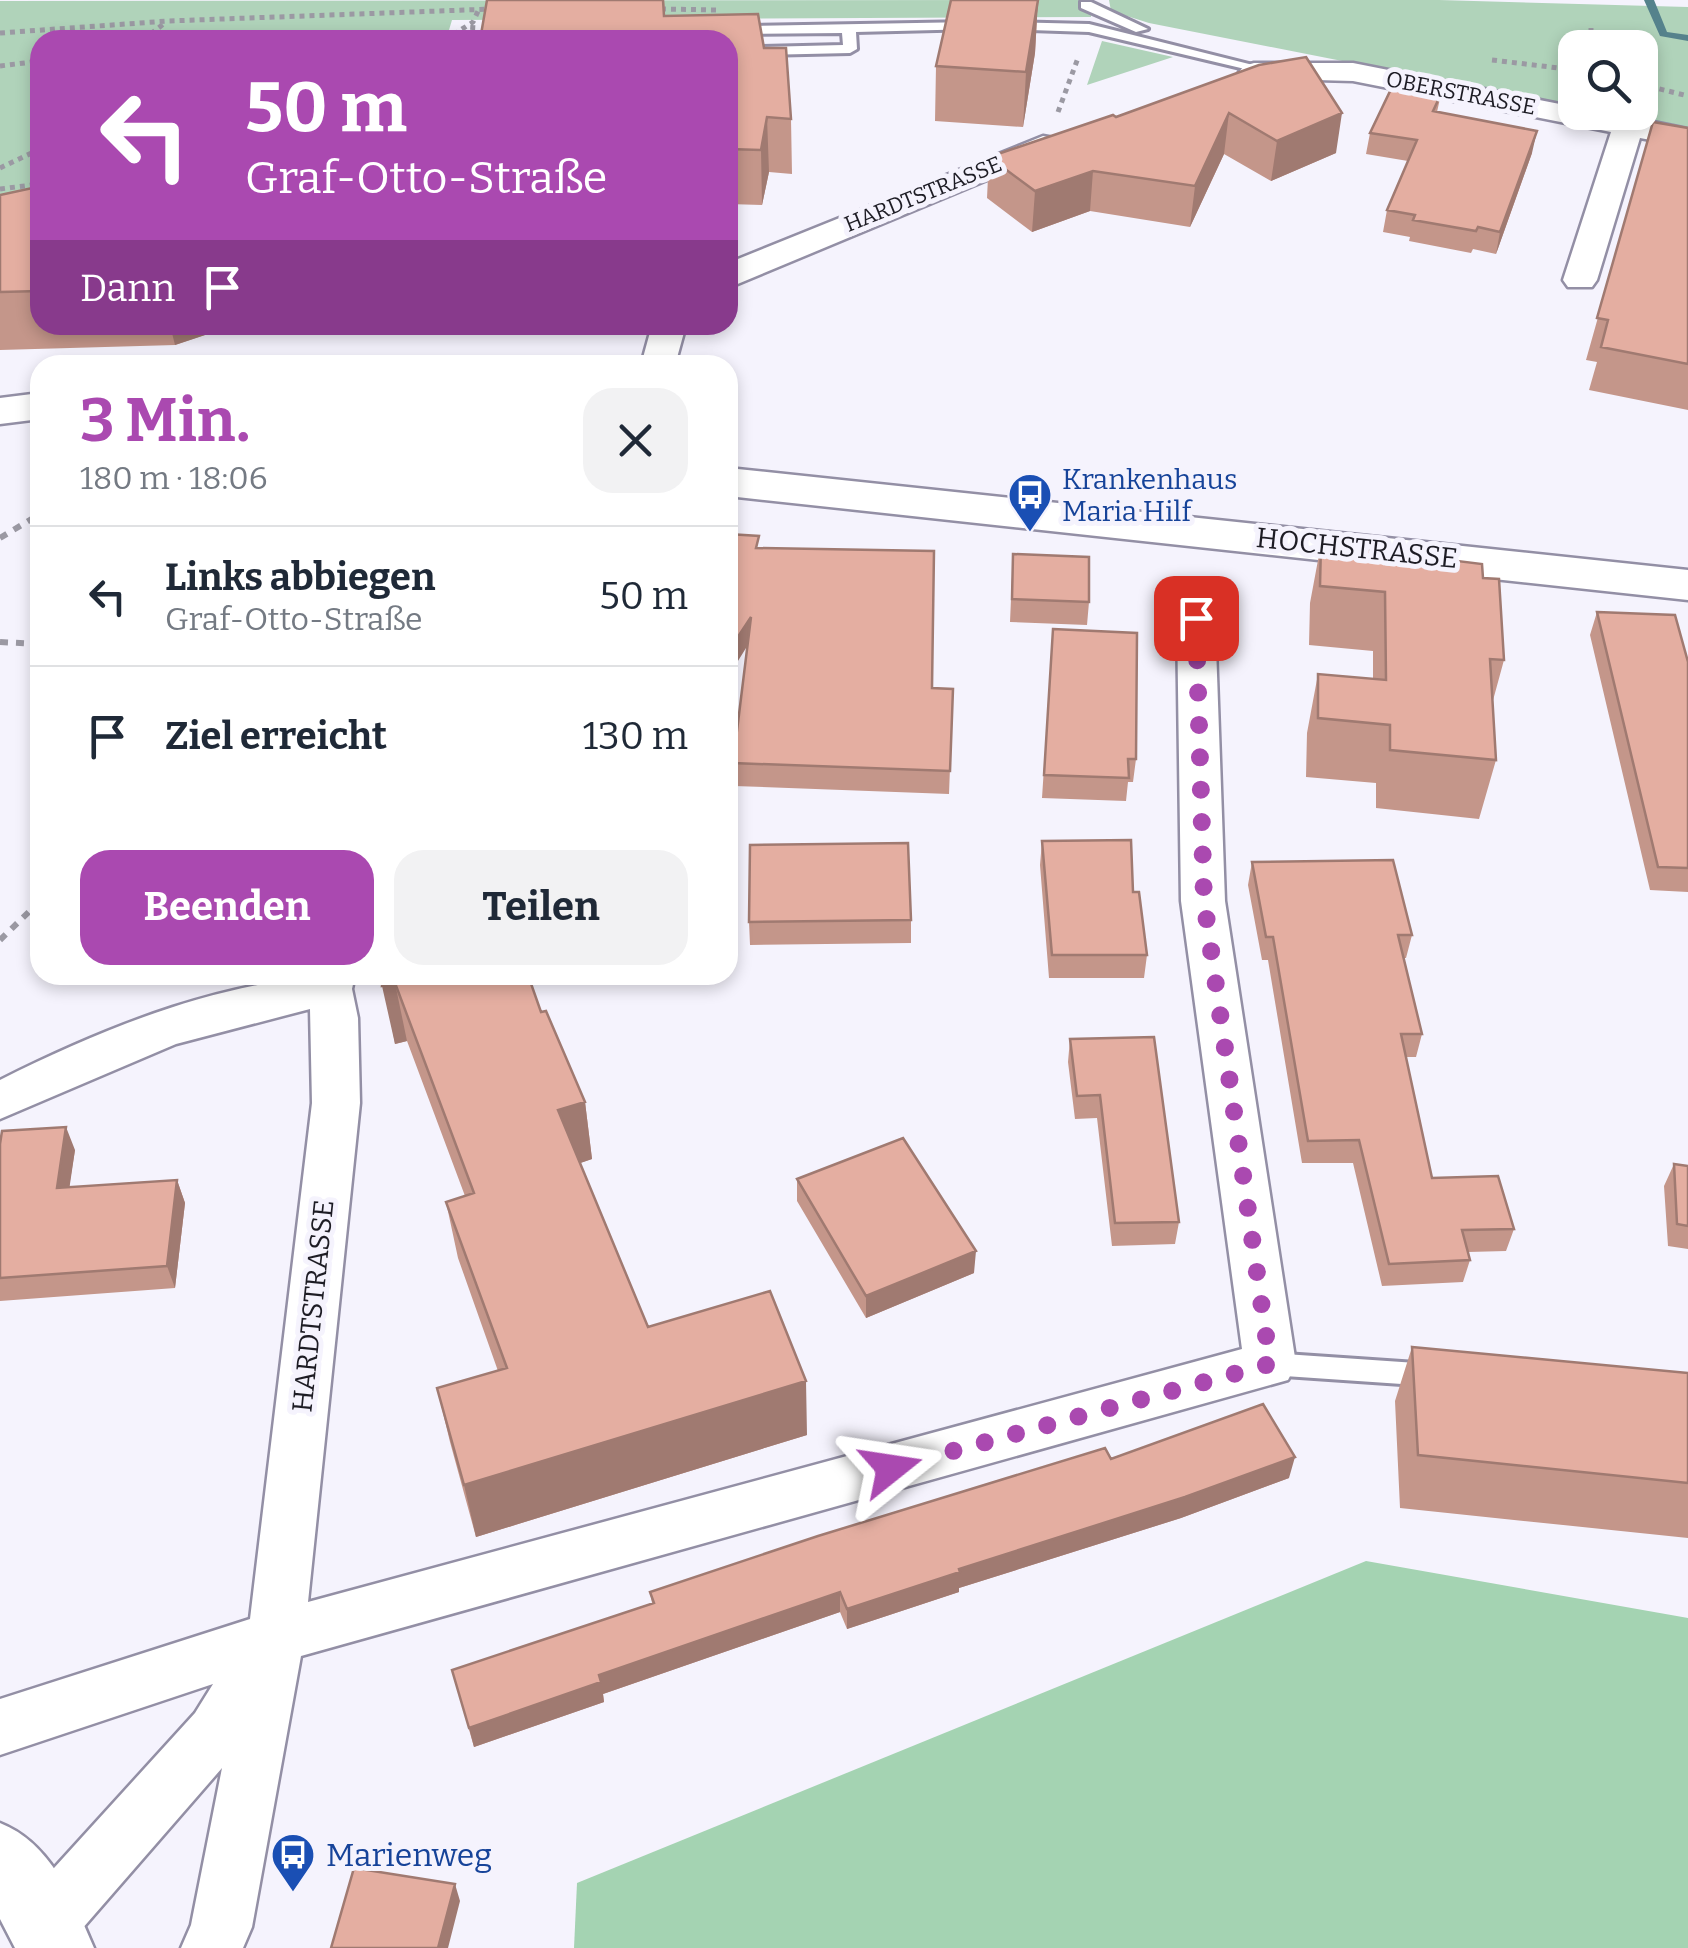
<!DOCTYPE html>
<html lang="de">
<meta charset="utf-8">
<style>
body{margin:0;font-family:Bitter,serif;background:#f2f2f3;color:#1f2937;height:100vh;display:flex;flex-direction:column;font-size:38px;white-space:nowrap}
*{box-sizing:border-box;margin:0}
p{font-size:32px;color:#747a83}
.icon{flex:none;width:55px;height:55px;fill:none;stroke:currentColor;stroke-width:2;stroke-linecap:round;stroke-linejoin:round}
.map{position:relative;flex:1;overflow:hidden}
.panel{position:absolute;left:30px;top:355px;width:708px;height:630px;display:flex;flex-direction:column;background:#fff;border-radius:30px;box-shadow:0 5px 15px #0003}
.panel>*{flex:none}
.guide{position:absolute;left:30px;top:30px;width:708px;height:305px;border-radius:30px;box-shadow:0 5px 15px #0003;background:#aa49b0;color:#fff;overflow:hidden}
.tools{position:absolute;left:1558px;top:30px;display:grid;gap:20px}
.tools a{display:grid;place-items:center;width:100px;height:100px;border-radius:20px;background:#fff;box-shadow:0 5px 15px #0003;font-size:50px}
.pin{position:absolute;display:grid;place-items:center;width:85px;height:85px;color:#fff;margin:-42px;border-radius:20px;box-shadow:0 5px 15px #0006}
.me{position:absolute;width:110px;margin:-55px;rotate:75deg;stroke-linejoin:round;filter:drop-shadow(0 0 8px #0008)}
.turn{display:flex;align-items:center;gap:35px;height:210px;padding:0 50px;font-size:45px}
.turn .icon{width:130px;height:130px;stroke-width:2.5}
.turn b{display:block;font-size:70px;line-height:85px}
.then{display:flex;align-items:center;height:95px;padding:0 50px;background:#0003;gap:20px;font-size:38px}
.round{display:grid;place-items:center;flex:none;width:105px;height:105px;border-radius:30px;background:#f2f2f3}
.summary{display:flex;align-items:center;justify-content:space-between;height:170px;padding:0 50px}
h1{font-size:60px;font-weight:700;line-height:75px;color:#aa49b0}
.button{display:flex;gap:20px;margin-top:auto;padding:20px 50px}
.button a{flex:1;height:115px;border-radius:30px;background:#aa49b0;color:#fff;font-size:40px;font-weight:700;line-height:115px;text-align:center}
.button a+a{background:#f2f2f3;color:#1f2937}
ul{padding:0;list-style:none}
li{display:flex;align-items:center;gap:30px;height:140px;padding:0 50px;border-top:2px solid #e0e1e3}
li div{flex:1}
li b{display:block;font-size:38px}
li em{font-style:normal}
.map>svg:first-child{display:block}
</style>
<div class="map">
<svg width="1688" height="1948" viewBox="0 0 1688 1948">
<rect width="100%" height="100%" fill="#f5f3fd"/>
<!-- green -->
<path fill="#b0d3ba" d="M1091,0V17L452,20L446,40H40V225L0,240V1Z
M1109,0H1439L1688,7V129L1602,113L1640,112V48H1575V107L1149,23L1111,11Z
M1102,41L1173,57L1087,85Z"/>
<!-- forest -->
<path fill="#a4d3b2" d="M1366,1561L1688,1618V1948H574L577,1883Z"/>
<g fill="none" stroke-linecap="round" stroke-linejoin="round">
<!-- stream -->
<path fill="#55828c" fill-rule="evenodd" d="M1644,0H1654L1667,32L1688,35V41L1660,36Z"/>
<defs>
<path id="lane" d="M1081,2H1091L1148,29L1136,32L1081,8Z
M972,22L977,23V29L856,32L857,49L850,53L757,55L750,51L757,47L843,45L842,33L749,34L736,40L729,36L746,26Z
M1009,22L1089,24L1273,70L1266,74L1089,32L1004,29V23Z
M1270,1353L1431,1364L1440,1367L1444,1375L1440,1383L1431,1386L1270,1375L1261,1372L1257,1364L1261,1356Z"/>
<path id="street" d="M1254,63H1353L1575,107V112H1605L1688,129V147L1640,138L1597,280L1592,287H1568L1563,280L1611,132L1353,81L1244,78L1239,72L1244,66Z
M1043,136L1054,138L1058,145L1054,152L728,288V263Z
M652,325H686L675,365H641Z
M1196,605L1210,609L1215,618L1225,901L1296,1364L1288,1380L301,1656L252,1927L243,1948H181L191,1925L222,1768L68,1945L60,1948L24,1945L15,1923L24,1901L195,1713L213,1684L0,1755V1699L250,1619L312,1103L310,1009L176,1044L0,1119V1080C107,1026 234,975 355,975L352,989L358,1018L360,1103L308,1602L1242,1349L1181,901L1177,618L1182,609Z"/>
<path id="secondary" d="M40,393V419L0,424V398Z
M728,468L1688,570V600L728,496Z
M0,1823C51,1843 73,1899 94,1948H15L0,1919Z"/>
</defs>
<!-- lane casing -->
<use href="#lane" stroke="#938fa5" stroke-width="6"/>
<!-- street casing -->
<use href="#street" stroke="#938fa5" stroke-width="5"/>
<!-- secondary casing -->
<use href="#secondary" stroke="#938fa5" stroke-width="5"/>
<!-- path-far1 -->
<path stroke="#9b99a3" stroke-width="5" stroke-dasharray="5 5" stroke-linecap="butt" d="M661,9L718,10
M1591,28V48
M0,33L168,21L493,9
M143,40L166,22
M445,40L473,22L479,9
M472,40L473,23
M1492,60L1575,70
M0,66L40,61
M1640,84L1688,96
M1058,112L1078,58
M0,168L40,149
M0,189L40,184"/>
<!-- path -->
<path stroke="#9b99a3" stroke-width="6" stroke-dasharray="8 8" stroke-linecap="butt" d="M0,538L40,514
M0,642L40,644
M0,940L40,901"/>
<!-- lane -->
<use href="#lane" fill="#fff" fill-rule="evenodd"/>
<!-- street -->
<use href="#street" fill="#fff" fill-rule="evenodd"/>
<!-- secondary -->
<use href="#secondary" fill="#fff" fill-rule="evenodd"/>
</g>
<!-- wall -->
<path fill="#c4968a" d="M664,0L665,16L764,48L791,119L792,174L769,172L762,205L728,204V40H480Z
M1038,0L1035,53L1023,127L935,121L936,66Z
M1259,65L1336,153L1271,181L1224,154L1190,227L1090,211L1032,232L987,198L989,157L1116,117Z
M1441,94L1437,112L1532,153L1496,254L1473,249L1471,253L1409,241L1410,237L1383,232L1387,210L1408,161L1366,154L1370,133Z
M1653,122L1688,128V410L1589,390L1597,362L1586,360Z
M40,187V325H224L211,333L175,345L0,350V195Z
M1321,544L1483,578L1504,660L1492,704L1496,760L1479,819L1376,808V783L1306,777L1307,733L1318,674L1373,679V651L1309,645L1310,603Z
M759,548L932,688L953,689L949,794L734,786L733,763Z
M1013,554L1089,602L1087,625L1010,622Z
M1597,612L1688,662V892L1650,890L1590,635Z
M1053,629L1136,759L1133,782H1128L1126,801L1042,798Z
M1042,841L1133,892L1147,955L1144,978H1049L1040,865Z
M1252,862L1412,935L1406,958H1404L1422,1034L1416,1057H1406L1432,1178L1514,1229L1506,1251L1468,1252L1470,1260L1463,1282L1382,1286L1353,1163H1302L1268,960H1262L1248,885Z
M911,920V943L750,945L749,922Z
M383,975H532L529,979L541,1012L585,1102L592,1159L580,1163L648,1327L807,1435L476,1537L450,1442L437,1388L498,1371L458,1258L446,1202L465,1196L407,1041L395,1044Z
M1070,1039L1179,1222L1175,1244L1112,1246L1097,1118L1075,1119L1068,1062Z
M0,1144L75,1150L69,1187L177,1180L185,1203L175,1288L0,1301Z
M1674,1164L1688,1166V1249L1668,1246L1664,1186Z
M797,1179L974,1273L866,1318L797,1201Z
M1412,1347L1688,1373V1538L1400,1508L1395,1401Z
M1111,1459L1289,1478L1181,1518L959,1588V1592L847,1629L840,1612L603,1694L604,1702L474,1747L452,1670L652,1603L650,1592Z"/>
<!-- shaded-wall -->
<path fill="#a07a71" d="M1038,0L1035,53L1023,127L1026,72Z
M1229,113L1224,154L1190,227L1195,186Z
M1342,113L1336,153L1271,181L1277,141Z
M767,117L769,172L762,205L761,150Z
M1537,131L1532,153L1496,254L1500,232Z
M1093,171L1090,211L1032,232L1035,191Z
M170,325H224L211,333L175,345Z
M751,617V640L728,677V652Z
M395,983L407,1041L395,1044L382,986Z
M585,1102L592,1159L566,1168L558,1110Z
M66,1127L75,1150L66,1211L57,1188Z
M177,1180L185,1203L175,1288L167,1266Z
M976,1251L974,1273L866,1318V1296Z
M806,1381L807,1435L476,1537L464,1485Z
M1295,1457L1289,1478L1181,1518L959,1588V1592L847,1629V1609L959,1569Z
M840,1592V1612L603,1694L604,1702L474,1747L469,1728L599,1675Z
M455,1884L460,1901L448,1948H438Z"/>
<!-- building -->
<path fill="#e4aea1" stroke="#a07a71" stroke-width="2.5" d="M487,0H663L664,16L758,14L764,48H786L791,119L767,117L761,150L728,149V40H480Z
M951,0H1038L1026,72L936,66Z
M1306,57L1342,113L1277,141L1229,113L1195,186L1093,171L1035,191L989,157L1113,115L1116,117L1259,65Z
M1393,85L1441,94L1433,111L1537,131L1500,232L1478,227L1476,231L1413,220L1415,215L1387,210L1417,140L1370,133Z
M1653,122L1688,128V364L1601,347L1608,320L1597,318Z
M37,187H40V291L0,292V195Z
M728,534L759,536L756,548L934,551L932,688L953,689L950,771L733,763L751,617L728,652Z
M1321,544L1482,564L1483,578L1499,579L1504,660L1490,659L1496,760L1390,750V725L1318,718V674L1386,680L1385,592L1320,586Z
M1013,554L1089,557V602L1012,599Z
M1597,612L1675,615L1688,662V868L1658,867Z
M1053,629L1137,633L1136,759H1128L1129,778L1044,775Z
M1131,840L1133,892H1139L1147,955H1052L1042,841Z
M908,843L911,920L749,922L750,845Z
M1393,860L1412,935H1398L1422,1034H1401L1432,1178L1498,1176L1514,1229L1462,1230L1470,1260L1389,1264L1359,1140L1308,1141L1273,937H1266L1252,862Z
M383,975H528L541,1012L546,1011L585,1102L558,1110L648,1327L770,1291L806,1381L464,1485L437,1388L507,1368L446,1202L474,1193L395,983L382,986Z
M1154,1037L1179,1222L1115,1223L1100,1095L1077,1096L1070,1039Z
M66,1127L57,1188L177,1180L167,1266L0,1278V1144L2,1131Z
M903,1138L976,1251L866,1296L797,1179Z
M1674,1164L1688,1166V1226L1677,1224Z
M1412,1347L1688,1373V1483L1418,1455Z
M1263,1404L1295,1457L1185,1497L959,1569L960,1572L847,1609L840,1592L599,1675L601,1682L469,1728L452,1670L654,1603L650,1592L818,1536L1105,1448L1111,1459Z
M354,1868L455,1884L438,1948H331Z"/>
<g fill="none" stroke-linecap="round" stroke-linejoin="round">
<!-- route -->
<path stroke="#aa49b0" stroke-width="18" stroke-dasharray="0 32.4" d="M891,1468L1270,1364L1204,901L1196,618"/>
</g>
<!-- icons -->
<defs>
<symbol id="bus-pin" viewBox="-11 -11 22 30"><path d="M0 17L-7.5 6A9.5 9.5 0 1 1 7.5 6Z" fill="#1a4fb4" stroke="#f5f3fd"/><path d="M-5-6H5V4H4V6H2V4H-2V6H-4V4H-5ZM-3.5-4V0h7V-4ZM-3.5 1.2v1.5H-2V1.2ZM2 1.2v1.5H3.5V1.2Z" fill="#fff"/></symbol>
</defs>
<g fill-rule="evenodd">
<use href="#bus-pin" x="1005" y="470" width="50" height="68"/>
<use href="#bus-pin" x="268" y="1830" width="50" height="68"/>
</g>
<g text-anchor="middle" dominant-baseline="central" stroke-width="10" stroke-linejoin="round" paint-order="stroke">
<!-- far-street labels -->
<g font-size="22" fill="#1d1c24" stroke="#f5f3fd">
<text transform="translate(1461 93) rotate(11)">OBERSTRASSE</text>
<text transform="translate(923 194) rotate(-22)">HARDTSTRASSE</text>
</g>
<!-- transit labels -->
<g font-size="28" fill="#164399" stroke="#f5f3fd" text-anchor="start">
<text x="1062" y="479">Krankenhaus<tspan x="1062" dy="32">Maria Hilf</tspan></text>
</g>
<!-- street labels -->
<g font-size="28" fill="#1d1c24" stroke="#f5f3fd">
<text transform="translate(1357 548) rotate(6)">HOCHSTRASSE</text>
<text transform="translate(313 1306) rotate(-84)">HARDTSTRASSE</text>
</g>
<!-- near-transit labels -->
<g font-size="32" fill="#164399" stroke="#f5f3fd" text-anchor="start">
<text x="326" y="1855">Marienweg</text>
</g>
</g>
</svg>
<div class="tools">
<a><svg class="icon" aria-label="search" viewBox="0 0 24 24"><circle cx="10" cy="10" r="6"/><path d="M15 15l6 6"/></svg></a>
</div>
<div class="pin" style="left:1196px;top:618px;background:#d93025"><svg class="icon" aria-label="arrive" viewBox="0 0 24 24"><path d="M6 21V4h12l-3 4 3 4H6"/></svg></div>
<svg class="me" style="left:891px;top:1468px" viewBox="-20 -20 40 40"><path d="M0-17L14 15 0 8-14 15z" fill="#aa49b0" stroke="#fff" stroke-width="4"/></svg>
<div class="guide">
<div class="turn"><svg class="icon" aria-label="left" viewBox="0 0 24 24"><path d="M17 20v-9H6M10 6l-5 5 5 5"/></svg><div><b>50 m</b>Graf-Otto-Straße</div></div>
<div class="then">Dann<svg class="icon" aria-label="arrive" viewBox="0 0 24 24"><path d="M6 21V4h12l-3 4 3 4H6"/></svg></div>
</div>
<section class="panel">
<div class="summary"><div><h1>3 Min.</h1><p>180 m · 18:06</p></div><a class="round"><svg class="icon" aria-label="close" viewBox="0 0 24 24"><path d="M6 6l12 12M18 6L6 18"/></svg></a></div>
<ul>
<li><svg class="icon" aria-label="left" viewBox="0 0 24 24"><path d="M17 20v-9H6M10 6l-5 5 5 5"/></svg><div><b>Links abbiegen</b><p>Graf-Otto-Straße</p></div><em>50 m</em></li>
<li><svg class="icon" aria-label="arrive" viewBox="0 0 24 24"><path d="M6 21V4h12l-3 4 3 4H6"/></svg><div><b>Ziel erreicht</b></div><em>130 m</em></li>
</ul>
<div class="button"><a>Beenden</a><a>Teilen</a></div>
</section>
</div>
